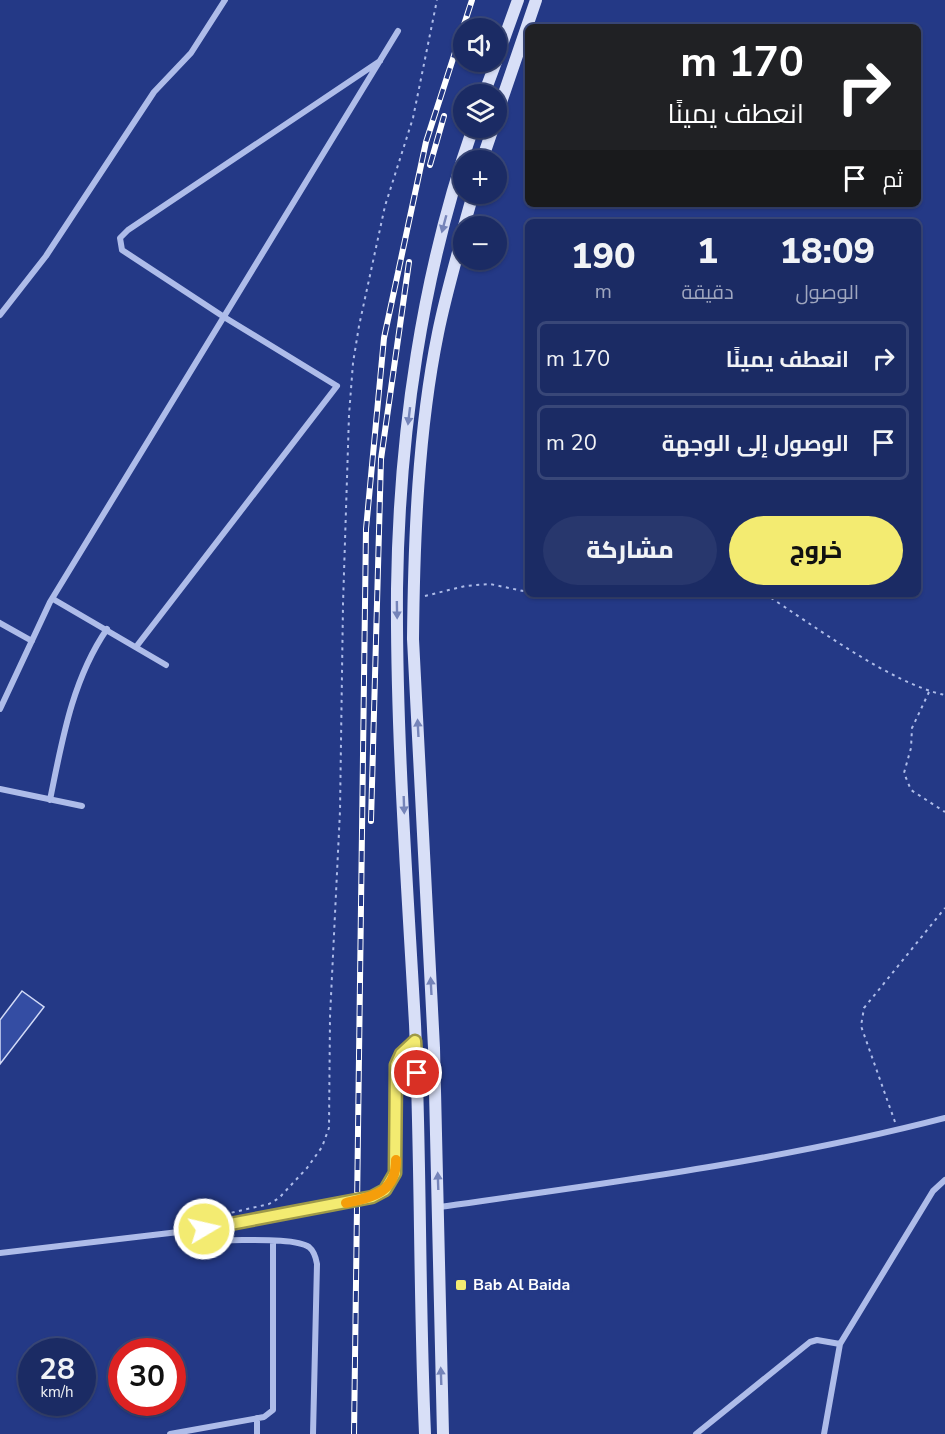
<!DOCTYPE html>
<html lang="ar">
<meta charset="utf-8">
<style>
body{margin:0;font-family:"Nunito Sans",Cairo,sans-serif;background:#28376d;color:#f1f3f6;direction:rtl;height:100vh;display:flex;flex-direction:column;font-size:22px;white-space:nowrap}
*{box-sizing:border-box;margin:0}
p{font-size:20px;color:#a0a7bf}
.icon{flex:none;width:33px;height:33px;fill:none;stroke:currentColor;stroke-width:2;stroke-linecap:round;stroke-linejoin:round}
.map{position:relative;flex:1;overflow:hidden;direction:ltr}
.side{position:absolute;left:525px;top:219px;width:396px;height:378px;display:flex;flex-direction:column;background:#1b2b64;border-radius:9px;box-shadow:0 2px 4px #0004,0 0 0 2px #394778;direction:rtl}
.side>*{flex:none}
.hud{position:absolute;left:525px;top:24px;width:396px;height:183px;border-radius:9px;box-shadow:0 2px 4px #0004,0 0 0 2px #394778;direction:rtl;background:#202124;color:#fff;overflow:hidden}
.buttons{position:absolute;left:453px;top:18px;display:grid;gap:12px}
.buttons a{display:grid;place-items:center;width:54px;height:54px;border-radius:50%;background:#1b2b64;box-shadow:0 2px 4px #0004,0 0 0 2px #394778;font-size:30px}
.speed{position:absolute;left:18px;top:1338px;display:flex;gap:12px;font-size:30px;font-weight:700;text-align:center}
.speed>*{display:grid;place-content:center;width:78px;height:78px;border-radius:50%;background:#1b2b64;box-shadow:0 2px 4px #0004,0 0 0 2px #394778;line-height:1}
.speed small{font-size:15px;font-weight:400}
.speed .limit{border:9px solid #d22;background:#fff;color:#111}
.pin{position:absolute;display:grid;place-items:center;width:51px;height:51px;color:#fff;margin:-26px;border:3px solid #fff;border-radius:50%;box-shadow:0 2px 6px #0007}
.me{position:absolute;width:66px;margin:-33px;rotate:81deg;stroke-linejoin:round;filter:drop-shadow(0 0 4px #0008)}
.turn{display:flex;align-items:center;gap:21px;height:126px;padding:0 18px;font-size:27px}
.turn .icon{width:78px;height:78px;stroke-width:2.5}
.turn b{display:block;font-size:42px;line-height:51px}
.then{display:flex;align-items:center;height:57px;padding:0 18px;background:#0003;gap:12px;font-size:22px}
.eta{display:flex;justify-content:space-evenly;align-items:center;height:102px;text-align:center}
.eta b{font-size:36px;font-weight:800;line-height:42px}
.button{display:flex;gap:12px;margin-top:auto;padding:12px 18px}
.button a{flex:1;height:69px;border-radius:36px;background:#f3eb71;color:#111;font-size:24px;font-weight:800;line-height:69px;text-align:center}
.button a+a{background:#28376d;color:#f1f3f6}
ul{padding:0;list-style:none}
li{display:flex;align-items:center;gap:18px;height:75px;margin:0 12px 9px;padding:0 6px;border:3px solid #394778;border-radius:9px}
li div{flex:1}
li b{display:block;font-size:22px}
li em{font-style:normal}
.map>svg:first-child{display:block}
</style>
<div class="map">
<svg width="945" height="1434" viewBox="0 0 945 1434">
<rect width="100%" height="100%" fill="#243986"/>
<!-- building -->
<path fill="#344da3" stroke="#d2daf7" stroke-width="1.5" d="M22,991L44,1007L0,1064V1020Z"/>
<g fill="none" stroke-linecap="round" stroke-linejoin="round">
<!-- path -->
<path stroke="#aebce9" stroke-width="2" stroke-dasharray="3 4.5" stroke-linecap="butt" d="M765,594C813,625 892,684 945,695
M425,596L465,586L490,584L528,592
M929,692L912,728L911,748L904,773L911,790L945,812
M895,1122L861,1026L864,1008L945,908
M217,1216L269,1204L279,1198L307,1168L322,1147L329,1128L330,1017L340,811L343,604L349,415L353,363L359,326L385,206L413,118L437,0"/>
<!-- street -->
<path stroke="#aebce9" stroke-width="6" d="M0,315L46,256L154,92L191,53L225,0
M53,599L166,665
M0,623L32,641
M136,647L337,386L224,317L122,250L120,238L128,230L380,61
M0,709L50,602L398,31
M0,789L82,806
M50,800C62,741 72,680 107,629
M439,1207C609,1183 779,1161 945,1118
M204,1229L212,1236L222,1240C241,1241 295,1237 309,1247C314,1251 316,1258 317,1264L313,1434
M0,1253L204,1229L331,1206L379,1195L390,1184L395,1173L396,1065L401,1054L415,1041
M170,1434L264,1417L273,1410V1242
M257,1434V1418
M696,1434L810,1342L817,1340L840,1344
M824,1434L840,1344L933,1191L945,1180"/>
<!-- secondary -->
<path stroke="#d8dff7" stroke-width="12" d="M496,61L518,0
M484,94L496,62
M496,117L536,0
M482,160L493,128
M464,226L473,194
M425,1434C419,1298 421,1161 415,1024C407,880 396,734 397,589C399,434 422,274 473,128
M443,1434L434,1048L413,639C414,539 418,431 438,333C445,298 455,264 464,230"/>
<defs>
<path id="rail" d="M430,165L444,116
M371,821L381,459L409,262
M354,1434L366,529L384,338L426,142L472,0"/>
</defs>
<!-- rail casing -->
<use href="#rail" stroke="#fff" stroke-width="6"/>
<!-- rail -->
<use href="#rail" stroke="#243986" stroke-width="4" stroke-dasharray="11" stroke-linecap="butt"/>
</g>
<!-- one-way arrows -->
<defs><path id="oneway-solid" d="M-6-.8H1V-3.2L6.5 0L1 3.2V.8H-6Z" transform="scale(1.5)"/></defs>
<g fill="#7584b9">
<use href="#oneway-solid" transform="translate(444 224) rotate(105)"/>
<use href="#oneway-solid" transform="translate(409 416) rotate(97)"/>
<use href="#oneway-solid" transform="translate(397 610) rotate(89)"/>
<use href="#oneway-solid" transform="translate(418 728) rotate(-93)"/>
<use href="#oneway-solid" transform="translate(404 805) rotate(88)"/>
<use href="#oneway-solid" transform="translate(431 986) rotate(-93)"/>
<use href="#oneway-solid" transform="translate(438 1181) rotate(-92)"/>
<use href="#oneway-solid" transform="translate(441 1376) rotate(-92)"/>
</g>
<g fill="none" stroke-linecap="round" stroke-linejoin="round">
<defs>
<path id="route" d="M204,1229L372,1197L385,1190L395,1173L396,1065L401,1054L415,1041L417,1073"/>
</defs>
<!-- route casing -->
<use href="#route" stroke="#9e9949" stroke-width="15"/>
<!-- route -->
<use href="#route" stroke="#f3eb71" stroke-width="10"/>
<!-- slow -->
<path stroke="#f59e0b" stroke-width="10" d="M346,1203C372,1197 396,1193 396,1160"/>
</g>
<!-- markers -->
<rect fill="#f3eb71" stroke="#243986" stroke-width="2" x="455" y="1279" width="12" height="12" rx="3"/>
<g text-anchor="middle" dominant-baseline="central" stroke-width="6" stroke-linejoin="round" paint-order="stroke">
<!-- poi labels -->
<g font-size="16" font-weight="bold" fill="#fff" stroke="#243986" text-anchor="start">
<text x="473" y="1285">Bab Al Baida</text>
</g>
</g>
</svg>
<div class="buttons">
<a><svg class="icon" aria-label="sound" viewBox="0 0 24 24"><path d="M4 9h4l5-4v14l-5-4H4zM17 9q2 3 0 6"/></svg></a>
<a><svg class="icon" aria-label="layers" viewBox="0 0 24 24"><path d="M12 4l9 5-9 5-9-5zM3 14l9 5 9-5"/></svg></a>
<a>+</a>
<a>−</a>
</div>
<div class="speed"><div>28<small>km/h</small></div><div class="limit">30</div></div>
<div class="pin" style="left:417px;top:1073px;background:#d93025"><svg class="icon" aria-label="arrive" viewBox="0 0 24 24"><path d="M6 21V4h12l-3 4 3 4H6"/></svg></div>
<svg class="me" style="left:204px;top:1229px" viewBox="-20 -20 40 40"><circle r="17" fill="#f3eb71" stroke="#fff" stroke-width="3"/><path d="M0-11L8 9 0 5-8 9z" fill="#fff"/></svg>
<div class="hud">
<div class="turn"><svg class="icon" aria-label="right" viewBox="0 0 24 24"><path d="M7 20v-9h11M14 6l5 5-5 5"/></svg><div><b>170 m</b>انعطف يمينًا</div></div>
<div class="then">ثم<svg class="icon" aria-label="arrive" viewBox="0 0 24 24"><path d="M6 21V4h12l-3 4 3 4H6"/></svg></div>
</div>
<section class="side">
<div class="eta">
<div><b>18:09</b><p>الوصول</p></div>
<div><b>1</b><p>دقيقة</p></div>
<div><b>190</b><p>m</p></div>
</div>
<ul>
<li><svg class="icon" aria-label="right" viewBox="0 0 24 24"><path d="M7 20v-9h11M14 6l5 5-5 5"/></svg><div><b>انعطف يمينًا</b></div><em>170 m</em></li>
<li><svg class="icon" aria-label="arrive" viewBox="0 0 24 24"><path d="M6 21V4h12l-3 4 3 4H6"/></svg><div><b>الوصول إلى الوجهة</b></div><em>20 m</em></li>
</ul>
<div class="button"><a>خروج</a><a>مشاركة</a></div>
</section>
</div>
